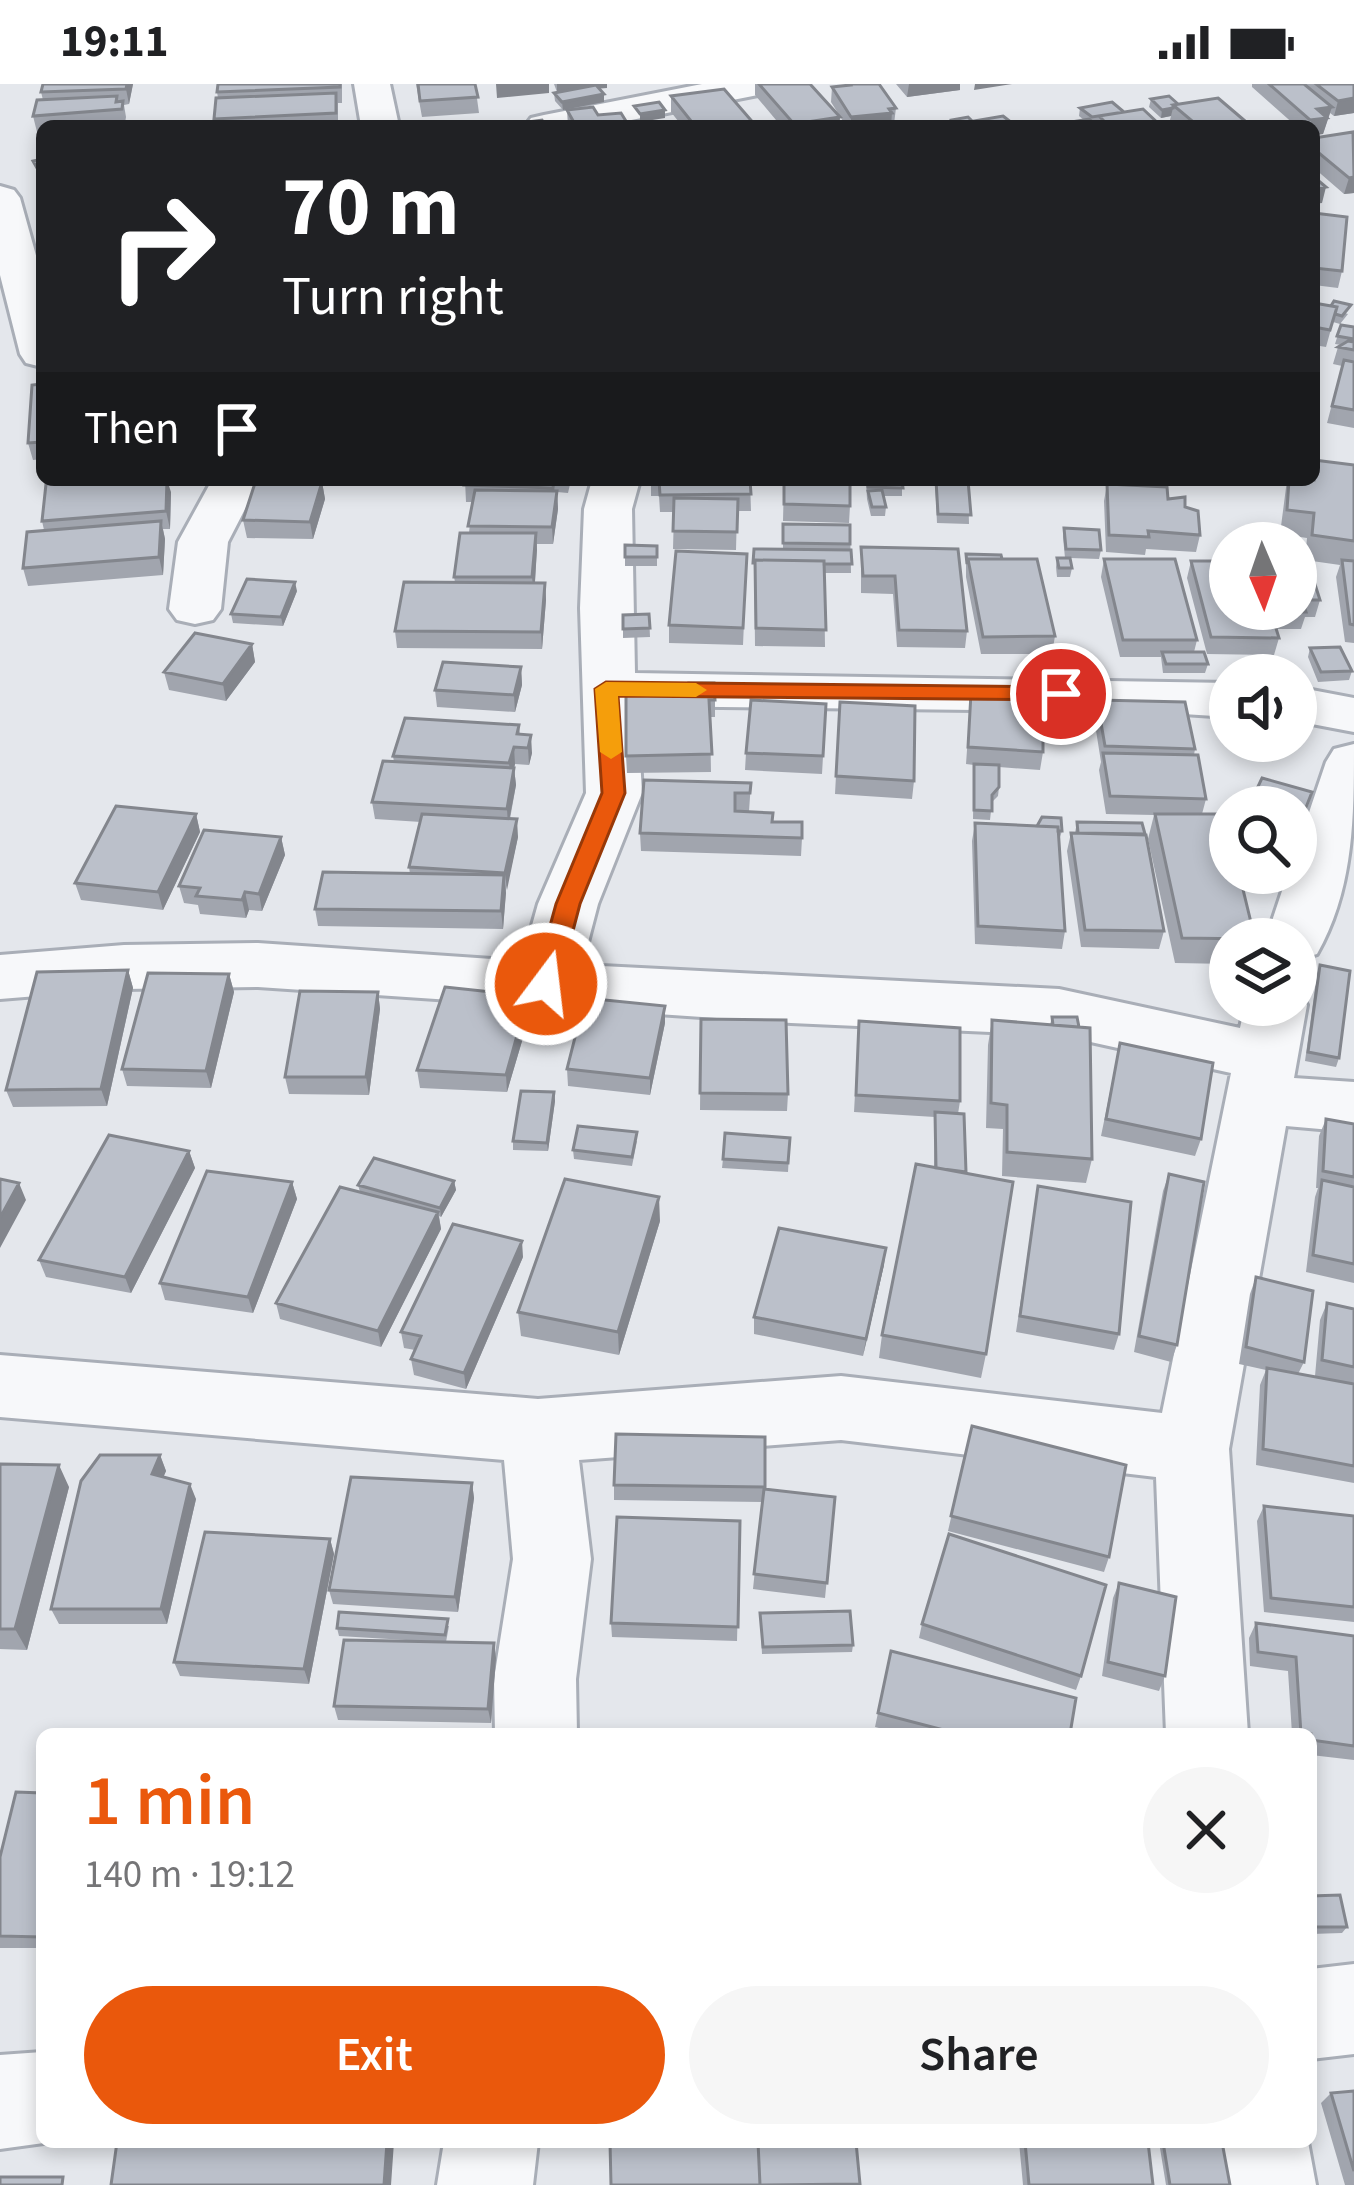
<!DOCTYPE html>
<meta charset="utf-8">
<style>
body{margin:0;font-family:"Source Sans 3",sans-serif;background:#f6f6f6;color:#202124;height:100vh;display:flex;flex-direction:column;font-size:45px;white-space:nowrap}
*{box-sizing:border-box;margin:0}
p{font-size:39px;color:#757577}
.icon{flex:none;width:66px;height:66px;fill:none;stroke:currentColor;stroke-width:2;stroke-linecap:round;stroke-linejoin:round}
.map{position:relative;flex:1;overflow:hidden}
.sheet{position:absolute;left:36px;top:1644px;width:1281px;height:420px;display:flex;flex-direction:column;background:#fff;border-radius:18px;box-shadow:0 6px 18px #0003}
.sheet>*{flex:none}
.banner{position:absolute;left:36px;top:36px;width:1284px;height:366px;border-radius:18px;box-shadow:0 6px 18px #0003;background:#202124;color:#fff;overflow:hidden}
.needle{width:78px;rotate:178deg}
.tools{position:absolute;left:1209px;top:438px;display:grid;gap:24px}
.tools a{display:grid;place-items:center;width:108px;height:108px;border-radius:50%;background:#fff;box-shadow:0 6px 18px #0003;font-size:60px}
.pin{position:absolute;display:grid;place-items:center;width:102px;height:102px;color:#fff;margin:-51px;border:6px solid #fff;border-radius:50%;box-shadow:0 3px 12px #0007}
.me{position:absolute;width:132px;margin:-66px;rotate:15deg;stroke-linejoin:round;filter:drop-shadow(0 0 9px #0008)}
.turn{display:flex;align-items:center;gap:42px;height:252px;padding:0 48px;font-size:54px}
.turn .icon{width:156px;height:156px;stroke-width:2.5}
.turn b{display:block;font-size:84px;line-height:102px}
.then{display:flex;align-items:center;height:114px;padding:0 48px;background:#0003;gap:24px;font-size:45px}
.round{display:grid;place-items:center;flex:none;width:126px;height:126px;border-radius:63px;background:#f6f6f6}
.summary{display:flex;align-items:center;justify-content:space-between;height:204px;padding:0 48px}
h1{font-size:72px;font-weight:600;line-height:90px;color:#ea580c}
.cta{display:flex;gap:24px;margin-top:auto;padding:24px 48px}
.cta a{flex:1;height:138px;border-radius:72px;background:#ea580c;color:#fff;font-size:48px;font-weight:600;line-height:138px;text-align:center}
.cta a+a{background:#f6f6f6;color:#202124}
.status{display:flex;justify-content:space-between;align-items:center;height:84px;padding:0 60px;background:#fff;direction:ltr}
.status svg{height:33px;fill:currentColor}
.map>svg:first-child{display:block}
</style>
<div class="status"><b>19:11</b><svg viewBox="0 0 49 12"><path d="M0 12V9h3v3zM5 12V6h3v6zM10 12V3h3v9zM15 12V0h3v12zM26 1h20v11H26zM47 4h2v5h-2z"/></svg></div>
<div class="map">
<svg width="1354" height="2101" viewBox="0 0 1354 2101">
<rect width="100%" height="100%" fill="#e4e7ec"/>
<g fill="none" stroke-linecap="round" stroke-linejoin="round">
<defs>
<path id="minor" d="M354,0H390L399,42H361Z
M702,0H776L771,8L758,11L601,42H525L531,34L544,31Z
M0,102L14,106L20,114L42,193V283L26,279L20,270L0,191Z
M212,396H260L228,458L221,525L213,536L195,540L177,536L169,525L178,458Z
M592,396H640L632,425L635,589L1230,599V633L1152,628L637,622L642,709L598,820L582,881L1059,905L1240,944L1245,921H1296L1298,905L1307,921L1294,994L1354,998V1048L1286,1042L1229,1365L1248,1650H1166L1156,1393L841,1356L579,1376L591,1475L576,1595L577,1650H495L494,1595L513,1475L504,1376L0,1333V1271L538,1315L841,1292L1162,1329L1231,989L1059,951L791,939L258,903L124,905L0,915V871L124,861L258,859L522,877L538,820L586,709L580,524L584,425Z
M1296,603L1354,614V648L1296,637Z
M1354,660C1354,733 1354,805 1317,870L1296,876V855H1266L1288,789H1296V767L1326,678L1334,665Z
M1354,1880V1970L1311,1975V1885Z
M42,1968V2058H51L0,2065V1971Z
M444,2058H538L533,2101H437Z
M1214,2058H1308L1316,2101H1220Z"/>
</defs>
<!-- minor casing -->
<use href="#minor" stroke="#a9aeb7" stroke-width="6"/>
<!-- minor -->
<use href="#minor" fill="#f7f8fa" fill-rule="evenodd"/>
</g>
<!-- wall -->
<path fill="#a1a5ae" d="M133,0L129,20L124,21L126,33L125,39L129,42H42V47L37,48L33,32L43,16L41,8Z
M342,0V19H338V42H215L214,35L218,14L217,8Z
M416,0H475L479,29L422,33Z
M554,0H607V4H598L604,18L563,26L555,17L554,9L557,8Z
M755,0H810L840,33L839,42H781L755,11Z
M847,0H879L896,24L894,40L891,42H846L831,18L832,3L847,2Z
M896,0H960V6L907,13Z
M1252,0H1354V29L1334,32L1330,29L1323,50L1314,51V42H1296L1252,3Z
M671,12L756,42H682L671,28Z
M1151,15L1178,20L1244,42H1177L1170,36L1171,32L1161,34L1149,23Z
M1080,24L1124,28L1161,42H1047L1084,36L1079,32Z
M567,26L629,42H568Z
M1354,49V109L1344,110L1314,84V54Z
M1314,129L1342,187L1338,204L1314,201Z
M1314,219L1348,230L1340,240L1333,238L1326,263L1314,261Z
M1341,241L1354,243V344L1327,339L1342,282L1333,280L1338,263L1341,261L1335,260Z
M42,300V375L33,376L28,359Z
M1354,381V559L1345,558L1336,493L1340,481L1305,476L1307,454L1280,450L1287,396H1314Z
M465,396H571L568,409L557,408L558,425L553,460H537L535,499H545L546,516L542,565L397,564L395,547L455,498L454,493L469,449L472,418H466Z
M651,396H750L751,427H737L736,466L673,465L674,428H660L659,412H651Z
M784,396L850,422L849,439L783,437Z
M866,396H902V412H883L886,423L885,432H871L867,415Z
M935,396H982L981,402L968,401L969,440L937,439Z
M322,398L325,415L313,455L247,454L243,436Z
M1107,400L1168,415L1185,423L1200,451L1196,468L1146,465L1145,471L1106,468L1104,417Z
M171,408L170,445H163L165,455L163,491L28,502L23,484L44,446L42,437Z
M783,440L850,441L851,489H824L825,563L755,562L754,465H783Z
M1064,444L1101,466L1099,475L1070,474L1072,484L1070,493H1057L1056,483L1057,474H1065L1063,453Z
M625,461L657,462V482H625Z
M861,463L967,547L965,564L897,563L893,510L861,509Z
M747,470L743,561L669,559V541Z
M966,470L1002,475L1055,552L1052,570H981L966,493Z
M1104,475L1197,556L1194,568L1208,580L1205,589H1163L1161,573H1120L1101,493Z
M1191,477L1230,525H1296V490L1320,516L1315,533H1305L1301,545H1276L1279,554L1274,571L1207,570L1187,494Z
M297,507L283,542L233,539L231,530Z
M649,530L650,553L623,554V531Z
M252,560L255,578L226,617L169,606L164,588Z
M1310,564L1352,587L1349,596L1318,598L1308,573Z
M521,583L522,601L515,628L437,623L435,606Z
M689,608L715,616V633H710L711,688L627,689L626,672Z
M971,609L1043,668L1040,686L999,683V703L998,712L992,718L990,736L973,735L974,681L966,680Z
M1097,616L1195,665L1194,671L1206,715L1202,730L1230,789H1255L1250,806L1243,805L1230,855V880L1175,879L1148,755L1154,731L1106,730L1099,686L1101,678L1094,634Z
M840,618L914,697L912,715L835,710Z
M826,620L822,690L745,686L746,669Z
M519,641L520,650L532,669L529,681L515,680L514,684L516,701L510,735L518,753L506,806L503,845L318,842L315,825L410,790L409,783L421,738L375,735L372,718L394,678L393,672Z
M751,699L749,727H735L772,738L802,754L801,772L641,767L640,749Z
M1312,708L1302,735L1296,733V723H1261L1251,720L1254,711Z
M196,730L200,748L163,826L81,816L75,799Z
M1077,738L1145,750L1164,847L1159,865L1081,863L1067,767L1071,749H1075Z
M975,739L1062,747L1059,756L1065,847L1062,865L975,860L972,757Z
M281,753L285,771L262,827L249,826L246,834L200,830L198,821L184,819L179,802Z
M1320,881L1339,974L1336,983L1305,977L1317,890Z
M128,886L133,904L107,1022L13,1023L6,1006Z
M229,890L234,908L211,1004L127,1002L122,985Z
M378,908L380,925L369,1011L289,1010L285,993Z
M528,912L530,930L507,1008L420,1004L417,986Z
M1052,933L1092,1075L1086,1099L1002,1092L1003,1045L986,1044L988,961L992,936L1050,941Z
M701,935L788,1010L787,1027L700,1026Z
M859,937L960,1017L958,1030L986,1270L981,1294L879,1274L882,1251L934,1084L935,1033L854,1028Z
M665,939L650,1011L568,1002L567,985Z
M1120,959L1201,1055L1195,1072L1101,1052Z
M554,1008L555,1017L548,1067L513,1066V1057Z
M1326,1035L1354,1040V1199L1306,1188L1315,1113L1318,1104H1316L1319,1052Z
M790,1054L788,1088L722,1084L723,1075Z
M637,1057L632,1082L574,1075L573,1066Z
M189,1067L195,1084L131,1209L46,1193L39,1176Z
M1169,1090L1177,1261L1171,1278L1134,1268L1163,1107Z
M454,1097L456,1106L441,1133L439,1132L441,1145L381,1263L280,1235L276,1219L360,1108L358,1101Z
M292,1098L297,1115L253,1229L165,1216L160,1199Z
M1038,1102L1119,1250L1114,1266L1016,1248Z
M660,1137L619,1271L521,1252L518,1228Z
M523,1173L466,1305L414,1291L411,1275L415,1266L404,1264L401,1248Z
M884,1181L863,1272L754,1250V1233Z
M1256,1193L1304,1278L1298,1290L1315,1292L1320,1236L1327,1219L1354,1225V1399L1256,1381L1260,1301L1266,1286L1239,1280L1250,1210Z
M972,1342L1109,1473L1104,1488L948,1447Z
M765,1353V1405L835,1413L825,1514L753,1505L762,1418L614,1416V1401Z
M160,1371L166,1387L163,1393L196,1415L167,1540H59L51,1525Z
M0,1380L69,1403L27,1566L0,1565Z
M472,1399L474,1414L458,1528L333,1520L329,1506Z
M1264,1422L1354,1432V1538L1264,1528L1257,1437Z
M740,1437L737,1557L612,1553L611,1539Z
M330,1455L334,1470L309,1600L180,1592L174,1578Z
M1119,1499L1165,1592L1159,1607L1102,1592L1113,1514Z
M760,1529L853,1561L852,1568L762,1570Z
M1256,1539L1354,1552V1676L1311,1671V1650H1292L1288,1587L1250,1582L1249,1554Z
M922,1540L1081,1592L1076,1606L919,1554Z
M449,1542L446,1558L496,1574L491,1639L338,1636L334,1622L439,1558L339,1552L337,1544Z
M891,1567L1070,1650H903L875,1643Z
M42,1709V1864H0V1773Z
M1311,1812L1347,1843L1342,1849L1311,1850Z
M1354,2007V2101H1345L1321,2019L1331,2009Z
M1019,2058H1148L1153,2101H1023Z
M1159,2058H1222L1230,2101H1166Z"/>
<!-- shaded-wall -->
<path fill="#83868d" d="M127,0H133L129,20L126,5Z
M496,0H549V9L497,14Z
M557,0H607V4L557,8Z
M909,0H960V6L907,13Z
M975,0H1012L974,6Z
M604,10V18L563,26L562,18Z
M1354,14V29L1334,32L1338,17Z
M1332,23L1323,50L1314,51V42H1309L1317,25Z
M1173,24L1171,32L1161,34L1162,26Z
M665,26V34L640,38V30Z
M892,29L891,42H851V33Z
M840,33L839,42H793L794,40Z
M1245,37L1244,42H1209Z
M1354,93V109L1344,110L1349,94Z
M1326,103L1322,119L1314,120V105Z
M167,396L171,408L170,445L166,427Z
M322,398L325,415L313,455L310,438Z
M557,407L558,425L553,460L552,443Z
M161,437L165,455L163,491L159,473Z
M536,449L537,466L534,511L532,493Z
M295,498L297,507L283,542L281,533Z
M545,499L546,516L542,565L541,548Z
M252,560L255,578L226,617L223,600Z
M521,583L522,601L515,628L514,611Z
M531,651L532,669L529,681L528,664Z
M514,663L515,680L511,697L509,679Z
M514,684L516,701L508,742L507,725Z
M196,730L200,748L163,826L158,808Z
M517,735L518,753L507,806L505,789Z
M281,753L285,771L262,827L259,810Z
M504,791L506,809L503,845L501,827Z
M245,808L249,826L246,834L242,816Z
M128,886L133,904L107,1022L101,1005Z
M229,890L234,908L211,1004L206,987Z
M378,908L380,925L369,1011L366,993Z
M528,912L530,930L507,1008L506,991Z
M665,922V939L650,1011V994Z
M554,1008L555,1017L548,1067L547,1059Z
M189,1067L195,1084L131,1209L125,1193Z
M454,1097L456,1106L441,1133L440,1124Z
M292,1098L297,1115L253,1229L248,1213Z
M19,1099L26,1116L0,1164V1134Z
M659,1113L660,1137L619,1271L618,1248Z
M438,1128L441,1145L381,1263L378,1247Z
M522,1157L523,1173L466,1305L464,1289Z
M886,1164L884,1181L863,1272L866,1255Z
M160,1371L166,1387L158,1406L152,1390Z
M59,1381L69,1403L27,1566L15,1545Z
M472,1399L474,1414L458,1528L455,1513Z
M190,1400L196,1415L167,1540L161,1525Z
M330,1455L334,1470L309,1600L304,1585Z
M494,1559L496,1574L491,1639L488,1625Z
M387,2058H394L391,2101H384Z"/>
<!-- building -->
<path fill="#bbc0ca" stroke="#83868d" stroke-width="3" d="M43,0H127L126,5L41,8Z
M218,0H340V3L217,8Z
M418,0H475L478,13L420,17Z
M759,0H810L840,33L794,40Z
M849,0H879L896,24L889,25L892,29L851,33L832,3L850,1Z
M1269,0H1304L1332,23L1317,25L1327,34L1310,36Z
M1316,0H1354V14L1338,17Z
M596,1L604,10L562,18L554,9Z
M724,5L756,42H695L671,12Z
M336,9V29L214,35L216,14Z
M117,12L116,18L123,17L122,25L33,32L37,16Z
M1169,12L1178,20L1173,21V24L1162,26L1151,15Z
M1218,14L1245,37L1198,42L1173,21Z
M659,18L665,26L640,30L634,22Z
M1112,18L1124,28L1092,33L1080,24Z
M593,23L598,31L621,29L629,42H576L567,26Z
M1143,25L1161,42H1109L1099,32Z
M1003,32L1016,42H967L963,39Z
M968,33L972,37L963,39V41L958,42L952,36Z
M1089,35L1097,42H1047Z
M542,36L546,42H500Z
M1353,48L1354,93L1349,94L1314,65V54Z
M42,75V91H41L33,77Z
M1314,93L1326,103L1314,105Z
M1314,129L1347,133L1342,187L1314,184Z
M1334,217L1351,221L1342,232L1335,230L1337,223L1331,222Z
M1314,219L1337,223L1330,246L1314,243Z
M1341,241L1354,243V255L1337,252Z
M1348,257L1354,258V266L1338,263Z
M1344,276L1354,278V326L1332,322Z
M42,300V358L28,359L32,301Z
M1314,376L1354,381V457L1312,451L1314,429L1287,426L1289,396H1314Z
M93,396H167L166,427L42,437L46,400Z
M256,396L322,398L310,438L243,436Z
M465,396H554L553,404L464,401Z
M659,396H750L751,410L660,411Z
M784,396H850V422L784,420Z
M867,396H902L903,404L868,403Z
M936,396H968L971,431L938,430Z
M1107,400L1167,403L1168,415L1185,413V423L1198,427L1200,451L1148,447L1149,453L1109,451Z
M475,406L557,407L552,443L468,442Z
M882,406L886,423H872L868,407Z
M674,414L738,415L737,448L673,447Z
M161,437L159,473L23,484L27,448Z
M783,440L850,441V460L783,459Z
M1064,444L1099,446L1101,466L1066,465Z
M1260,448L1287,452L1286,459H1258Z
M460,449H536L532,493H454Z
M625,461L657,462V473H625Z
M861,463L958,465L967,547L899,546L895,492H863Z
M754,465L851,466L852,480H824V477L755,476V479H753Z
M676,467L747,470L743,544L669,541Z
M966,470L1001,471L1002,475H968L967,480Z
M1057,474H1070L1072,484H1059Z
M968,475H1037L1055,552L983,553Z
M1104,475H1175L1197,556H1123Z
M755,476L824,477L826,546L756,544Z
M1342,476L1354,477V541L1350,540Z
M1191,477H1230V525H1270L1279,554L1211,553Z
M1296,490L1313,494L1320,516H1302L1306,528H1279V525H1296Z
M247,495L295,498L281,533L231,530Z
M404,498L545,499L541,548L395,547Z
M649,530L650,544L623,545V531Z
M195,549L252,560L223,600L164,588Z
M1340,563L1352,587L1321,588L1310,564Z
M1162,568H1204L1208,580H1166Z
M443,578L521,583L514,611L435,606Z
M689,599H714L715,616H709L712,670L626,672V609L690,608Z
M971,609L1043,614V668L968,663Z
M751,616L826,620L823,672L746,669Z
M1097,616L1185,618L1195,665L1105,662Z
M840,618L915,622L914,697L836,692Z
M405,634L519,641L517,650L531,651L528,664L514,663L509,679L393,672Z
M1103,669L1198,671L1206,715L1110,712Z
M383,677L514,684L507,725L372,718Z
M974,680L999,681V703L992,711V727L974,726Z
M1262,694L1312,708L1305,726L1254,711Z
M644,696L751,699L750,709H735V727L773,729L772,738H802V754L640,749Z
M116,722L196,730L158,808L75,799Z
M422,730L517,735L505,789L409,783Z
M1155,730H1230V789H1239L1255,855L1182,854Z
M1042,733L1061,734L1062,747H1058V743L1037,742Z
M1077,738L1142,739L1145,750L1078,749Z
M975,739L1058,743L1065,847L978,842Z
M204,746L281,753L259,810L245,808L242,816L196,812L200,804L179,802Z
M1071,749L1146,751L1164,847L1085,846Z
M323,788L504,791L501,827L315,825Z
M1320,881L1350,887L1339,974L1308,968Z
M128,886L101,1005L6,1006L37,888Z
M148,889L229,890L206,987L122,985Z
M445,903L528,912L506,991L417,986Z
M300,907L378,908L366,993H285Z
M585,914L665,922L650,994L567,985Z
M1052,933H1077L1079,943L1053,941Z
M701,935L786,936L788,1010L700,1009Z
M992,936L1090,944L1092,1075L1007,1068V1021L991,1019Z
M859,937L960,944V1017L856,1011Z
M1120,959L1213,979L1201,1055L1106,1035Z
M521,1007L554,1008L547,1059L513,1057Z
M935,1028L964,1030L966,1088L936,1084Z
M1326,1035L1354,1040V1093L1323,1087Z
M578,1042L637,1048L632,1073L573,1066Z
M725,1049L790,1054L788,1079L723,1075Z
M109,1051L189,1067L125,1193L39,1176Z
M374,1074L454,1097L440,1124L358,1101Z
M916,1080L1013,1098L986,1270L882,1251Z
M207,1087L292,1098L248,1213L160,1199Z
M1169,1090L1204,1098L1177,1261L1139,1252Z
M0,1095L19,1099L0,1134Z
M565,1095L659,1113L618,1248L518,1228Z
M1322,1096L1354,1103V1180L1313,1171Z
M1038,1102L1131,1118L1119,1250L1020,1232Z
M340,1103L438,1128L378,1247L276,1219Z
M453,1140L522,1157L464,1289L411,1275L421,1252L401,1248Z
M779,1144L886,1164L866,1255L754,1233Z
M1256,1193L1313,1207L1304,1278L1246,1263Z
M1327,1219L1354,1225V1283L1322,1276Z
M1267,1284L1354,1300V1382L1263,1365Z
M972,1342L1126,1381L1109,1473L951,1432Z
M616,1350L765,1353V1403L614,1401Z
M100,1371H160L152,1390L190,1400L161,1525H51L81,1397Z
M0,1380L59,1381L15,1545H0Z
M351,1393L472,1399L455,1513L329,1506Z
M764,1405L835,1413L827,1499L754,1490Z
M1264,1422L1354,1432V1523L1271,1514Z
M617,1433L740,1437L738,1543L611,1539Z
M205,1448L330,1455L304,1585L174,1578Z
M949,1450L1106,1501L1081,1592L922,1540Z
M1119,1499L1176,1513L1165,1592L1108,1578Z
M850,1527L853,1561L763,1563L760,1529Z
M339,1528L448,1535L445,1551L337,1544Z
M1256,1539L1354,1552V1662L1311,1656V1650H1301L1296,1573L1258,1568Z
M344,1556L494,1559L488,1625L334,1622Z
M891,1567L1076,1614L1070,1650H959L878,1629Z
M16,1708L42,1709V1853L0,1852V1773Z
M1340,1811L1347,1843H1311V1812Z
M1354,2007V2087L1331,2009Z
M117,2058H387L384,2101H111Z
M610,2058H758L760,2101H611Z
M758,2058H856L860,2100L760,2101Z
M1025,2058H1148L1153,2101H1029Z
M1163,2058H1222L1230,2101H1170Z
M0,2093H63L62,2101H0Z"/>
<!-- route -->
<path fill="#ea580c" stroke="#983908" stroke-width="3" d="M606,598L1061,603L1072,610L1061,616L618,612L625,709L580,820L559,900L546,909L534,900L556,820L602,709L595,605Z"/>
<!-- slow -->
<path fill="#f59e0b" d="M606,598L696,599L707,606L696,613L618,612L622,668L611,675L600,668L595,605Z"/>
</svg>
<div class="tools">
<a><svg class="needle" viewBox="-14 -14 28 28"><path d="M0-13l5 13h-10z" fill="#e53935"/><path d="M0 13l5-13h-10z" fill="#757577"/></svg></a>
<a><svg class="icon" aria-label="sound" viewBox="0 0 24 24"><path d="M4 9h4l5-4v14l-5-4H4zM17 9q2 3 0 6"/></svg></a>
<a><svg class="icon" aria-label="search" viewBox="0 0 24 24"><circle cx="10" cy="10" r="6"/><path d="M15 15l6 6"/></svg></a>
<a><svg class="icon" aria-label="layers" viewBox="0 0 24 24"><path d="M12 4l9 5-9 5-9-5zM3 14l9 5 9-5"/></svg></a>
</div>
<div class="pin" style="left:1061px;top:610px;background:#d93025"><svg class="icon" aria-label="arrive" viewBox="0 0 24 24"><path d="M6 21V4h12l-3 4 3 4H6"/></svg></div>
<svg class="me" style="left:546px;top:900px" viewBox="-20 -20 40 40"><circle r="17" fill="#ea580c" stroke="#fff" stroke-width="3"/><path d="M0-11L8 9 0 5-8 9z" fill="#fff"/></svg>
<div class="banner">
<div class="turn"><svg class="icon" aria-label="right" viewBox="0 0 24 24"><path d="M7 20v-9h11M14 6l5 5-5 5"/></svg><div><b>70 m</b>Turn right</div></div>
<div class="then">Then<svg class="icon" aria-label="arrive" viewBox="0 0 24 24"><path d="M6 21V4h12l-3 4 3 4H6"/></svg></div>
</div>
<section class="sheet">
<div class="summary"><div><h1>1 min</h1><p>140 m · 19:12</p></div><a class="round"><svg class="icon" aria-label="close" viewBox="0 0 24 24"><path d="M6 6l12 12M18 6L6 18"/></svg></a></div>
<div class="cta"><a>Exit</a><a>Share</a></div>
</section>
</div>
